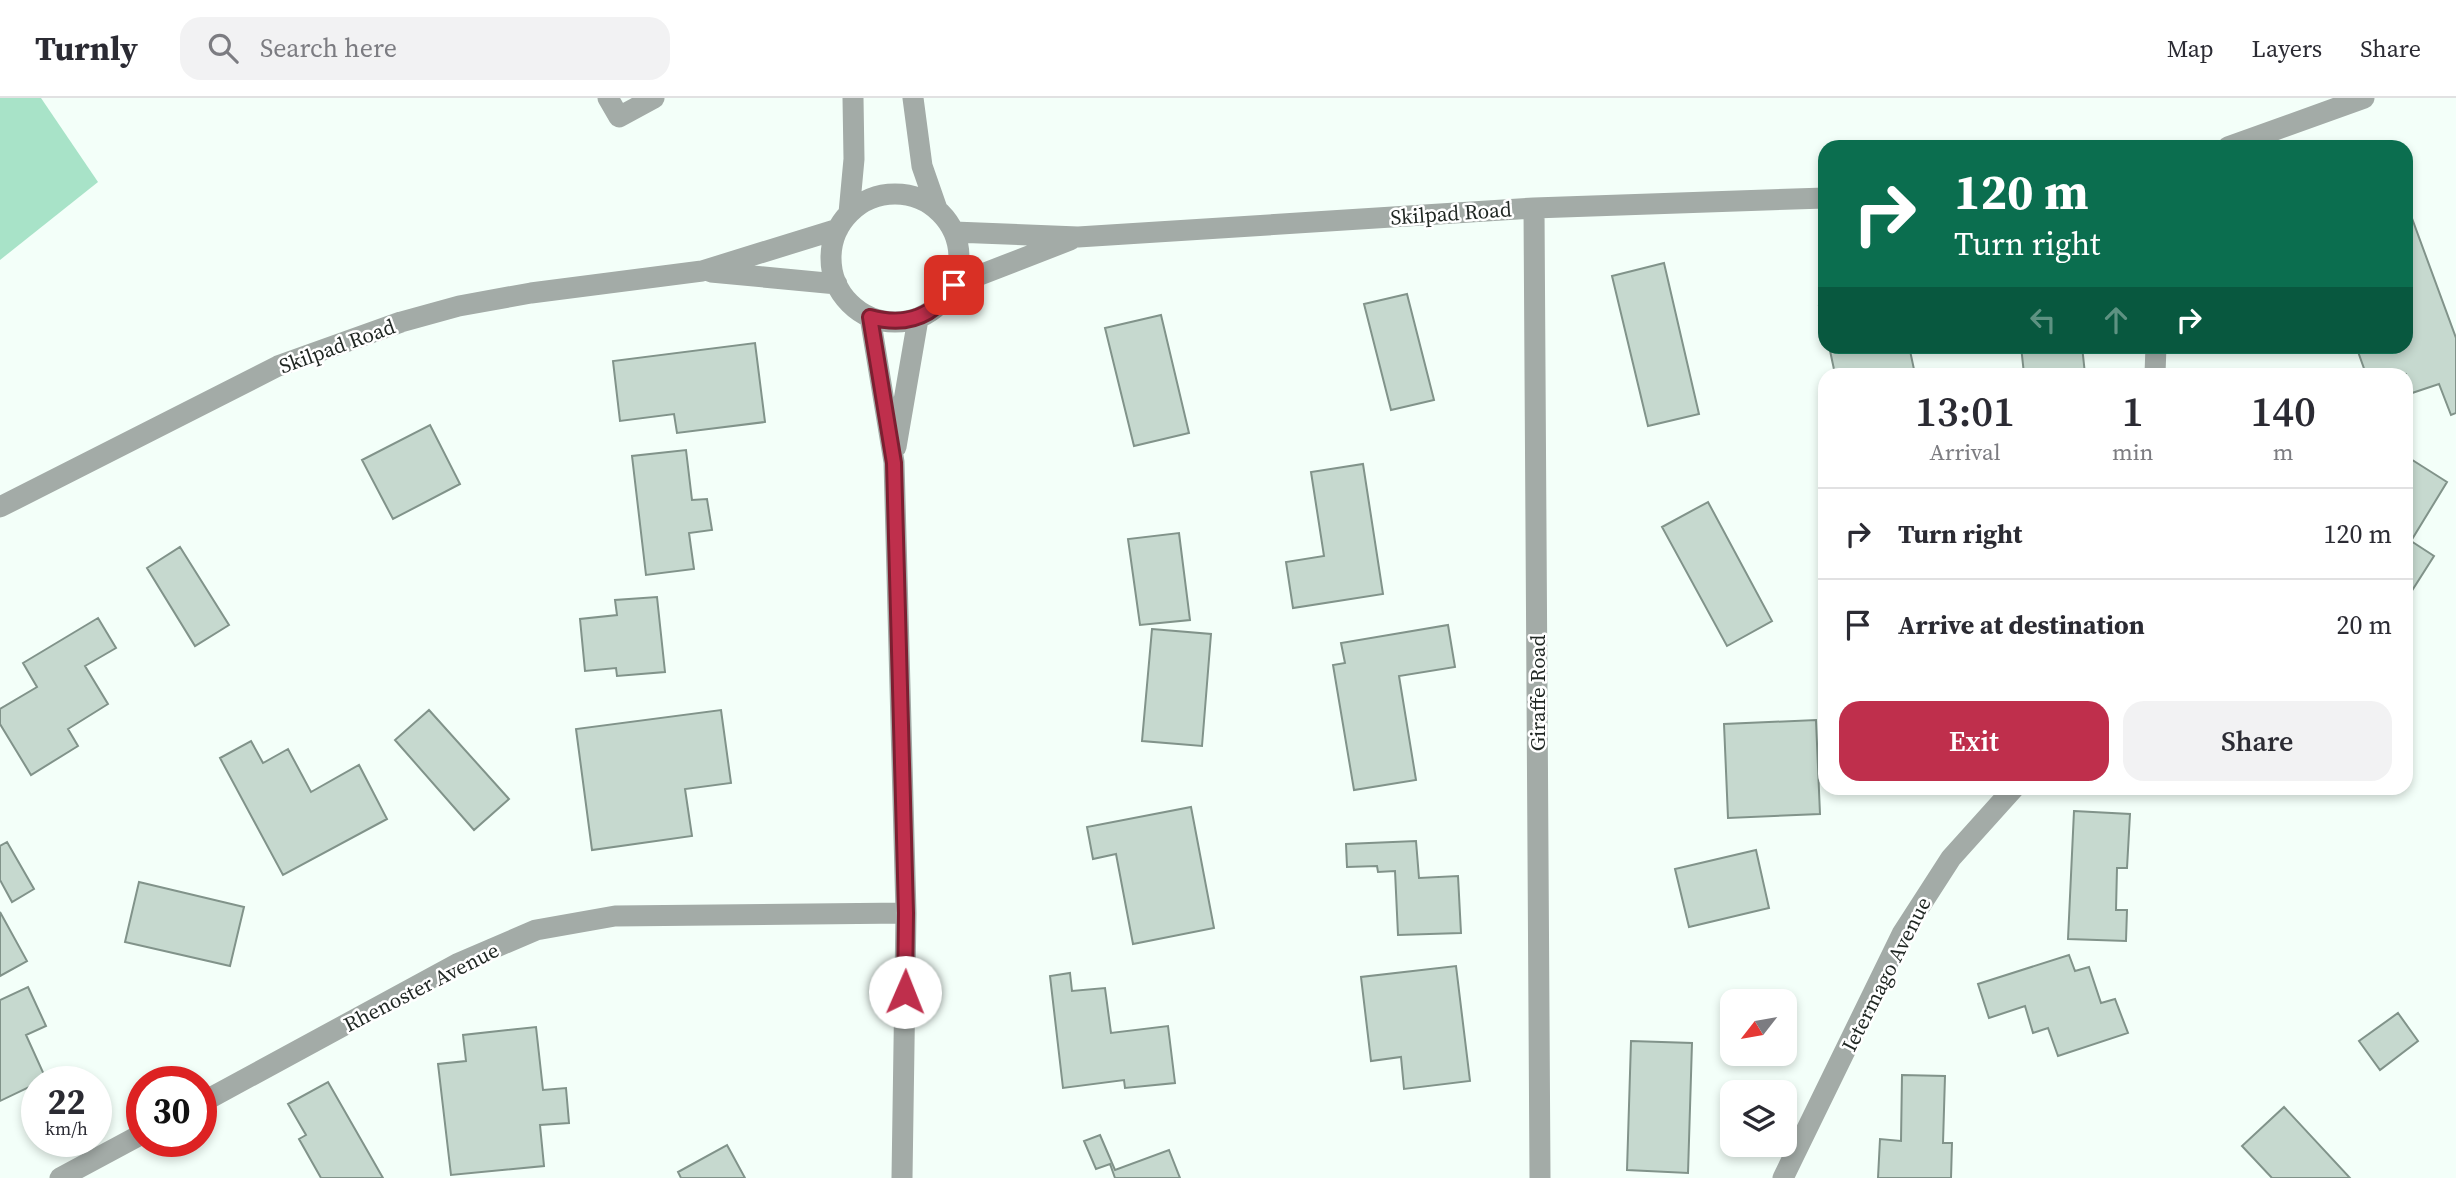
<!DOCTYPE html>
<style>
body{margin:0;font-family:"Source Serif 4",serif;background:#f2f2f3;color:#2b2b33;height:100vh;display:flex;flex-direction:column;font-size:26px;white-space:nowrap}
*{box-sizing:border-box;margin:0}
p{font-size:23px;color:#7c7c81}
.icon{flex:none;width:38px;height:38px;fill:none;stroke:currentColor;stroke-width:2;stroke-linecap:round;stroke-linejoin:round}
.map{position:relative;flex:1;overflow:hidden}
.panel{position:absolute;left:1818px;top:270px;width:595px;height:427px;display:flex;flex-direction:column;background:#fff;border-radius:21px;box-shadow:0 4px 10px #0003}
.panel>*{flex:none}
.hud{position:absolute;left:1818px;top:42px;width:595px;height:214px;border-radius:21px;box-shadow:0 4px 10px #0003;background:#0b6e4f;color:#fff;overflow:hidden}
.needle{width:46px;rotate:239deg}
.tools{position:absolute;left:1720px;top:891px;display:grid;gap:14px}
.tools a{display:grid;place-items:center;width:77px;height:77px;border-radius:14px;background:#fff;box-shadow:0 4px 10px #0003;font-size:35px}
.speed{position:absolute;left:21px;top:968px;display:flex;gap:14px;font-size:35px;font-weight:700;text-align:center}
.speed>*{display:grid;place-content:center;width:91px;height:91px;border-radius:50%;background:#fff;box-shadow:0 4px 10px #0003;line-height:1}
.speed small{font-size:18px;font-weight:400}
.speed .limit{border:10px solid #d22;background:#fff;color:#111}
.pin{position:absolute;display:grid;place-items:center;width:60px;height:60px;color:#fff;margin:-30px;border-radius:14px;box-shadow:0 4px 10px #0006}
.me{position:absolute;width:77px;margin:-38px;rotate:1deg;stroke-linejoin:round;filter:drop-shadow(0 0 5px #0008)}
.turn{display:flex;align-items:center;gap:24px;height:147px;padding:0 21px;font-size:32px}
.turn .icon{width:91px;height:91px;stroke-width:2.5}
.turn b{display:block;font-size:49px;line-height:60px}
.lanes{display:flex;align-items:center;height:66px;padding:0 21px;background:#0003;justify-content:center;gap:35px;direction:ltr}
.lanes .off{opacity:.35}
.eta{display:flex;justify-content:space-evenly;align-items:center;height:119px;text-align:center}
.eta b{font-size:42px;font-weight:600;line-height:49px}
.action{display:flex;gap:14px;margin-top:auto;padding:14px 21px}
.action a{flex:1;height:80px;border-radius:21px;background:#bf2f4c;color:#fff;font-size:28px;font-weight:600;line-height:80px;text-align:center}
.action a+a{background:#f2f2f3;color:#2b2b33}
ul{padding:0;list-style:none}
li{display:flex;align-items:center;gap:21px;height:91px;padding:0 21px;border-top:2px solid #e1e1e2}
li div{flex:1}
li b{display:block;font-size:26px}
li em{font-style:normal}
header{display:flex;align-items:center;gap:42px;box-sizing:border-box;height:98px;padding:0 35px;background:#fff;border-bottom:2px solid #e1e1e2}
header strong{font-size:33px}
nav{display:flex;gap:38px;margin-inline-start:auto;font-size:24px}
.search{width:490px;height:63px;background:#f2f2f3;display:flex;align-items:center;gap:18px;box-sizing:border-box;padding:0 24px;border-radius:21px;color:#7c7c81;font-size:26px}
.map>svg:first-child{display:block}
</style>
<header>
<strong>Turnly</strong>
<div class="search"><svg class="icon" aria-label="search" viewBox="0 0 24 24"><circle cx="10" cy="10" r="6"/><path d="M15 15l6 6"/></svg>Search here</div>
<nav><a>Map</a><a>Layers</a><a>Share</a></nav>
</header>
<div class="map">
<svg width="2456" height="1080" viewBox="0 0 2456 1080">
<rect width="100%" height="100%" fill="#f3fff9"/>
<!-- green -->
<path fill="#a8e3c8" d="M0,0H41L98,84L0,162Z"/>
<!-- building -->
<path fill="#c6d9cf" stroke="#81938a" stroke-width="2" d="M2406,104L2456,240V315L2451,317L2439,286L2406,297V276H2366L2356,248H2406Z
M1664,165L1699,316L1648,328L1612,178Z
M1407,196L1434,302L1391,312L1364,206Z
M1825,207V233L1819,208Z
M1161,217L1189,335L1134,348L1105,230Z
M755,245L765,324L677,335L674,316L620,323L613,263Z
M1829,248H1909L1915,276H1835Z
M2021,248H2082L2085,276H2024Z
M430,327L460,386L393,421L362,362Z
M686,352L692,402L707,401L712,432L689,435L694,471L646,477L632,358Z
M2406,358L2447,384L2411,443L2434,458L2406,502Z
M1363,366L1383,496L1293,510L1286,464L1324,458L1311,374Z
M1708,404L1772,523L1727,548L1662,429Z
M1179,435L1190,522L1140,527L1128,441Z
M180,449L229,527L195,548L147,470Z
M657,499L665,574L617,578L616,570L585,573L580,521L617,517L615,502Z
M98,520L116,550L85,568L108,606L68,631L78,648L31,677L0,626V611L37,589L23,565Z
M1448,527L1455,569L1399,578L1416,682L1354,692L1333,567L1345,565L1341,545Z
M1152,531L1211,536L1202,648L1142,643Z
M429,612L509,701L474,732L395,642Z
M721,612L731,685L685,691L692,738L592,752L576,631Z
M1816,622L1820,716L1728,720L1724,626Z
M251,643L263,665L288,651L311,694L359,667L387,721L283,777L220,660Z
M1191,709L1214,830L1133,846L1116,756L1093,761L1087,729Z
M2074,713L2130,716L2127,770H2117L2116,812H2127L2126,843L2068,841Z
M1416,743L1419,780L1458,778L1461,835L1398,837L1395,773L1378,774L1377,768L1347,769L1346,746Z
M7,744L34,791L12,804L0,782V748Z
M1756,752L1769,810L1689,829L1675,771Z
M139,784L244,809L230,868L125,844Z
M0,814L27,863L0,878Z
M2069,857L2075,873L2089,869L2101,905L2115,901L2128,935L2058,958L2048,930L2033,935L2025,908L1989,920L1978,886Z
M1456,868L1470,983L1404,991L1401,959L1371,963L1361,879Z
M1070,875L1072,893L1105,890L1111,935L1168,928L1175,985L1125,990L1124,982L1063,990L1050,878Z
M28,889L46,928L26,937L46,981L0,1003V902Z
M2398,915L2418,943L2380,972L2359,943Z
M536,929L543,992L566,990L569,1025L540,1027L544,1068L451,1077L438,966L466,963L463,937Z
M1631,943L1692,945L1688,1075L1627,1072Z
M1902,977L1945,978L1943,1045H1952L1951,1080H1878L1880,1041L1901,1043Z
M328,984L383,1080H321L299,1041L306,1037L288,1006Z
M2284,1009L2350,1080H2272L2242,1048Z
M1100,1037L1115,1072L1169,1052L1180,1080H1115L1110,1066L1096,1071L1084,1043Z
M727,1047L745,1080H681L678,1074Z"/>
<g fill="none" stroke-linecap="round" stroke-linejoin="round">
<!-- minor -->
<path stroke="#a3aba7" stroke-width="21" d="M608,0L619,19L654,0
M913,0L922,68L937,111
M2228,49L2364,0
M831 160a64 64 0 1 1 128 0a64 64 0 1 1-128 0Z
M1534,110L1540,1080
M849,115L854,61L853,0
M954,134L1078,139L1534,110L1825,100
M711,174L837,186
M954,187L1070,142
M870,219L894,364L906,815L902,1080
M2155,276L2156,248
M896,349L918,221
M0,409L278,268L401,224L459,208L531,195L702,173L838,131
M201,1005L457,866L536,832L615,818L906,815
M60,1080L142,1036
M1783,1080L1902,836L1951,760L2014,690"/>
</g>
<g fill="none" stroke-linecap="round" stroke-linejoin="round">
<defs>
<path id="route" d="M905,894L906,815L894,365L870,219C906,229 934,219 954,187"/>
</defs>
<!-- route casing -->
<use href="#route" stroke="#7c1f31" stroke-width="18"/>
<!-- route -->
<use href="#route" stroke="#bf2f4c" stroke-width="12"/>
</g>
<g text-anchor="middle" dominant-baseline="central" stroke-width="5" stroke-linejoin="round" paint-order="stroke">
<!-- street labels -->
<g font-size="21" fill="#1f2622" stroke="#fff">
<text transform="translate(1451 115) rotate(-4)">Skilpad Road</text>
<text transform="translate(337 248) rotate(-20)">Skilpad Road</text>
<text transform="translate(1537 595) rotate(-90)">Giraffe Road</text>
<text transform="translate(1886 876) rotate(-63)">Ietermago Avenue</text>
<text transform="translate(421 889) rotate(-27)">Rhenoster Avenue</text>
</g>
</g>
</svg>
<div class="tools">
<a><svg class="needle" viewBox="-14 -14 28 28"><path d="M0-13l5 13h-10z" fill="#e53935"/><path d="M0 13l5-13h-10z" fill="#7c7c81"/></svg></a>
<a><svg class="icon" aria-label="layers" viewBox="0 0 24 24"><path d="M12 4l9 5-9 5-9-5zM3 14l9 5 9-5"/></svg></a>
</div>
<div class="speed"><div>22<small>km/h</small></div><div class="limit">30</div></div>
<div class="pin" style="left:954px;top:187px;background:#d93025"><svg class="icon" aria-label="arrive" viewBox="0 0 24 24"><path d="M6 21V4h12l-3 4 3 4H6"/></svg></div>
<svg class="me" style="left:905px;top:894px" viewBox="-20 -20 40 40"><circle r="19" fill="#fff"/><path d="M0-13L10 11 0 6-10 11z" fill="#bf2f4c"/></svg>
<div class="hud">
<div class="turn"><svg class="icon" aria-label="right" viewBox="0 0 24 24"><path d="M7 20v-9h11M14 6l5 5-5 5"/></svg><div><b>120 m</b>Turn right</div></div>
<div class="lanes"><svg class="icon off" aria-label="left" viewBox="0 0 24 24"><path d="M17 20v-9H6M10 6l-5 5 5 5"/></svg><svg class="icon off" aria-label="ahead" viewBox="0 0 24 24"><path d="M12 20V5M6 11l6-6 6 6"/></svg><svg class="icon" aria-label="right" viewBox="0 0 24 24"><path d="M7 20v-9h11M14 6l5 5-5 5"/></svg></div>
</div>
<section class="panel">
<div class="eta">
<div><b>13:01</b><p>Arrival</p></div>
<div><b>1</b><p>min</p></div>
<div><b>140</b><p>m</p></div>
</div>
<ul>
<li><svg class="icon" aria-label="right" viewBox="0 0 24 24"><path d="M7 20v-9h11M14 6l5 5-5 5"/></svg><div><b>Turn right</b></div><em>120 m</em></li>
<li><svg class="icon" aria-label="arrive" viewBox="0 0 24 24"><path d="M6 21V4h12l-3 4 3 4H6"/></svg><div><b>Arrive at destination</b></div><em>20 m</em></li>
</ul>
<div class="action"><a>Exit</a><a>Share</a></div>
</section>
</div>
